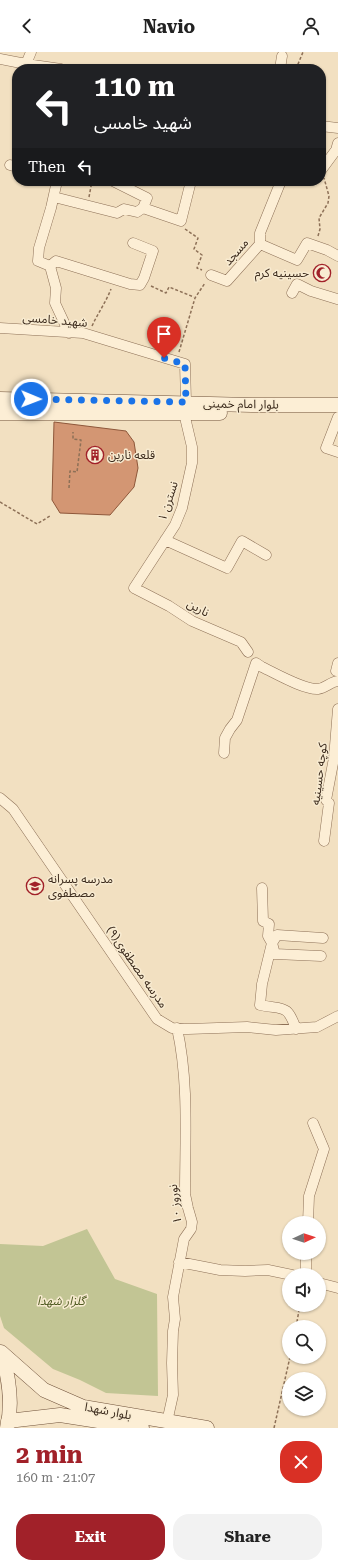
<!DOCTYPE html>
<meta charset="utf-8">
<style>
body{margin:0;font-family:"Roboto Serif","Noto Sans Arabic",serif;background:#f2f2f2;color:#222;height:100vh;display:flex;flex-direction:column;font-size:15px;white-space:nowrap}
*{box-sizing:border-box;margin:0}
p{font-size:13px;color:#767676}
.icon{flex:none;width:22px;height:22px;fill:none;stroke:currentColor;stroke-width:2;stroke-linecap:round;stroke-linejoin:round}
.map{position:relative;height:1376px;overflow:hidden}
.drawer{display:flex;flex-direction:column;background:#fff;flex:1}
.drawer>*{flex:none}
.banner{position:absolute;left:12px;top:12px;width:314px;height:122px;border-radius:16px;box-shadow:0 1px 3px #0004;background:#202124;color:#fff;overflow:hidden}
.needle{width:26px;rotate:87deg}
.controls{position:absolute;left:282px;top:1164px;display:grid;gap:8px}
.controls a{display:grid;place-items:center;width:44px;height:44px;border-radius:50%;background:#fff;box-shadow:0 1px 3px #0004;font-size:20px}
.pin{position:absolute;display:grid;place-items:center;width:34px;height:34px;color:#fff;margin:-41px -17px;border-radius:50% 50% 50% 0;rotate:-45deg;box-shadow:0 0 4px #0007}
.pin .icon{rotate:45deg}
.me{position:absolute;width:44px;margin:-22px;rotate:91deg;stroke-linejoin:round;filter:drop-shadow(0 0 3px #0008)}
.turn{display:flex;align-items:center;gap:14px;height:84px;padding:0 16px;font-size:18px}
.turn .icon{width:52px;height:52px;stroke-width:2.5}
.turn b{display:block;font-size:28px;line-height:34px}
.then{display:flex;align-items:center;height:38px;padding:0 16px;background:#0003;gap:8px;font-size:15px}
.round{display:grid;place-items:center;flex:none;width:42px;height:42px;border-radius:16px;background:#f2f2f2}
.headline{display:flex;align-items:center;justify-content:space-between;height:68px;padding:0 16px}
h1{font-size:24px;font-weight:700;line-height:30px;color:#a12129}
.cta{display:flex;gap:8px;margin-top:auto;padding:8px 16px}
.cta a{flex:1;height:46px;border-radius:16px;background:#a12129;color:#fff;font-size:16px;font-weight:700;line-height:46px;text-align:center}
.cta a+a{background:#f2f2f2;color:#222}
header{display:flex;justify-content:space-between;align-items:center;height:52px;padding:0 16px;background:#fff;font-size:18px;font-weight:700}
.map>svg:first-child{display:block}
</style>
<header><svg class="icon" aria-label="back" viewBox="0 0 24 24"><path d="M15 5l-7 7 7 7"/></svg>Navio<svg class="icon" aria-label="person" viewBox="0 0 24 24"><circle cx="12" cy="8" r="4"/><path d="M4 21q1-7 8-7t8 7"/></svg></header>
<div class="map">
<svg width="338" height="1376" viewBox="0 0 338 1376">
<rect width="100%" height="100%" fill="#f2e0c1"/>
<!-- cemetery -->
<path fill="#c2c594" d="M87,1177L115,1227L157,1242L158,1344L106,1341L80,1328L53,1317L4,1276L0,1264V1192L43,1194Z"/>
<!-- building -->
<path fill="#d39673" stroke="#8e573a" d="M54,370L126,379L134,390L138,416L134,435L110,463L60,461L52,448Z"/>
<g fill="none" stroke-linecap="round" stroke-linejoin="round">
<defs>
<path id="street" d="M0,7L26,12L61,17
M26,12L31,0
M280,17L282,4
M321,74L338,76
M10,113L17,115
M322,117L336,98L338,91
M57,129L51,156L39,196L38,209L50,214L56,236L55,251L69,281
M113,129L147,146L143,156L181,169L191,129
M54,145L117,161L124,157L137,160L143,156
M260,192L297,208L307,191L327,198L338,204
M50,214L56,209L130,232L140,233L144,226L153,199L133,191
M211,223L227,229L260,192V181L281,129
M292,241L297,232L311,239L337,247
M0,276L83,281L185,312L186,350
M184,361L192,395V411L182,456L175,473L134,536L169,554L192,569L241,590L248,600
M338,365L326,396L338,400
M165,488L227,516L242,489L266,503
M338,611L336,619H338
M224,701L225,686L230,677L237,668L256,611L262,615C275,621 304,638 318,637C326,636 330,630 338,629
M0,746L13,757L157,967L172,976L188,977L247,975L276,978L317,975L338,964
M324,789L329,751L326,748L334,706L338,657
M262,836L263,869L269,872L268,884L272,891L262,932L260,953C283,958 287,951 296,977
M321,904L275,902L272,891L277,883L323,886
M308,1171L309,1144L324,1097L313,1071
M179,1210L220,1218L245,1219L268,1218L292,1223
M306,1223V1201
M319,1231L338,1236
M167,1370L173,1343L172,1311L173,1279L175,1267L173,1245L184,1187L191,1177L192,1170L188,1156L185,1142C185,1086 189,1030 177,976"/>
<path id="secondary" d="M0,347L252,353H338
M0,361H220
M1,1300L44,1338L83,1355L207,1376
M2,1302C9,1326 13,1352 7,1376
M8,1369L60,1363L142,1376"/>
</defs>
<!-- street casing -->
<use href="#street" stroke="#8d7057" stroke-width="11"/>
<!-- secondary casing -->
<use href="#secondary" stroke="#6f513a" stroke-width="15"/>
<!-- path -->
<path stroke="#8d7057" stroke-width="1.5" stroke-dasharray="3 2" stroke-linecap="butt" d="M296,17L303,0
M89,145L92,129
M185,177L198,186L194,197L202,203L197,216L202,218
M318,184L320,177L319,166L328,151L329,144L324,126
M151,234L166,241L169,235L194,245
M92,274C98,261 106,250 111,237
M179,300L195,246L205,231
M69,436L70,419L77,420L81,388L73,387V380
M0,450L37,472L50,464
M296,1275L300,1253
M274,1376L290,1305"/>
<!-- street -->
<use href="#street" stroke="#fceed5" stroke-width="10"/>
<!-- secondary -->
<use href="#secondary" stroke="#fceed5" stroke-width="14"/>
</g>
<g fill="none" stroke-linecap="round" stroke-linejoin="round">
<!-- route -->
<path stroke="#1a73e8" stroke-width="7" stroke-dasharray="0 12.6" d="M31,347L186,350L185,312L164,306"/>
</g>
<!-- icons -->
<defs>
<symbol id="mosque-ring" viewBox="-11 -11 22 22"><circle r="9.5" fill="#f8ebd1" stroke="#a12129" stroke-width="1.5"/><path d="M3.5-4.9A6 6 0 1 0 3.5 4.9A5 5 0 1 1 3.5-4.9Z" fill="#a12129"/></symbol>
<symbol id="building-ring" viewBox="-11 -11 22 22"><circle r="9.5" fill="#f8ebd1" stroke="#a12129" stroke-width="1.5"/><path d="M-4-6H4V6H1V3H-1V6H-4ZM-2.5-4.3h1.7v1.8h-1.7ZM.8-4.3h1.7v1.8H.8ZM-2.5-1h1.7V.8h-1.7ZM.8-1h1.7V.8H.8Z" fill="#a12129"/></symbol>
<symbol id="school-ring" viewBox="-11 -11 22 22"><circle r="9.5" fill="#f8ebd1" stroke="#a12129" stroke-width="1.5"/><path d="M0-5L7-2L0 1L-7-2ZM-4 1L0 2.5L4 1V4Q0 6-4 4Z" fill="#a12129"/></symbol>
</defs>
<g fill-rule="evenodd">
<use href="#mosque-ring" x="312" y="211" width="20" height="20"/>
<use href="#building-ring" x="85" y="393" width="20" height="20"/>
<use href="#school-ring" x="25" y="824" width="20" height="20"/>
</g>
<g text-anchor="middle" dominant-baseline="central" stroke-width="3" stroke-linejoin="round" paint-order="stroke">
<!-- street labels -->
<g font-size="12" fill="#3b2a1c" stroke="#f8ebd1">
<text transform="translate(236 200) rotate(-49)">مسجد</text>
<text transform="translate(55 268) rotate(5)">شهید خامسی</text>
<text transform="translate(241 352) rotate(1)">بلوار امام خمینی</text>
<text transform="translate(168 449) rotate(-72)">نسترن ۱</text>
<text transform="translate(198 556) rotate(28)">نارین</text>
<text transform="translate(319 722) rotate(-83)">کوچه حسینیه</text>
<text transform="translate(137 915) rotate(55)">مدرسه مصطفوی(۹)</text>
<text transform="translate(175 1152) rotate(-97)">نوروز ۱۰</text>
<text transform="translate(108 1359) rotate(11)">بلوار شهدا</text>
</g>
<!-- poi labels -->
<g font-size="12" fill="#3b2a1c" stroke="#f8ebd1" text-anchor="start">
<text x="309" y="221" text-anchor="end">حسینیه کرم</text>
<text x="108" y="403">قلعه نارین</text>
<text x="48" y="827">مدرسه پسرانه<tspan x="48" dy="14">مصطفوی</tspan></text>
</g>
<!-- park labels -->
<g font-size="12" font-style="italic" fill="#4f5a21" stroke="#f8ebd1">
<text x="61" y="1249">گلزار شهدا</text>
</g>
</g>
</svg>
<div class="controls">
<a><svg class="needle" viewBox="-14 -14 28 28"><path d="M0-13l5 13h-10z" fill="#e53935"/><path d="M0 13l5-13h-10z" fill="#767676"/></svg></a>
<a><svg class="icon" aria-label="sound" viewBox="0 0 24 24"><path d="M4 9h4l5-4v14l-5-4H4zM17 9q2 3 0 6"/></svg></a>
<a><svg class="icon" aria-label="search" viewBox="0 0 24 24"><circle cx="10" cy="10" r="6"/><path d="M15 15l6 6"/></svg></a>
<a><svg class="icon" aria-label="layers" viewBox="0 0 24 24"><path d="M12 4l9 5-9 5-9-5zM3 14l9 5 9-5"/></svg></a>
</div>
<div class="pin" style="left:164px;top:306px;background:#d93025"><svg class="icon" aria-label="arrive" viewBox="0 0 24 24"><path d="M6 21V4h12l-3 4 3 4H6"/></svg></div>
<svg class="me" style="left:31px;top:347px" viewBox="-20 -20 40 40"><circle r="17" fill="#1a73e8" stroke="#fff" stroke-width="3"/><path d="M0-11L8 9 0 5-8 9z" fill="#fff"/></svg>
<div class="banner">
<div class="turn"><svg class="icon" aria-label="left" viewBox="0 0 24 24"><path d="M17 20v-9H6M10 6l-5 5 5 5"/></svg><div><b>110 m</b>شهید خامسی</div></div>
<div class="then">Then<svg class="icon" aria-label="left" viewBox="0 0 24 24"><path d="M17 20v-9H6M10 6l-5 5 5 5"/></svg></div>
</div>
</div>
<section class="drawer">
<div class="headline"><div><h1>2 min</h1><p>160 m · 21:07</p></div><a class="round" style="background:#d93025;color:#fff"><svg class="icon" aria-label="close" viewBox="0 0 24 24"><path d="M6 6l12 12M18 6L6 18"/></svg></a></div>
<div class="cta"><a>Exit</a><a>Share</a></div>
</section>
